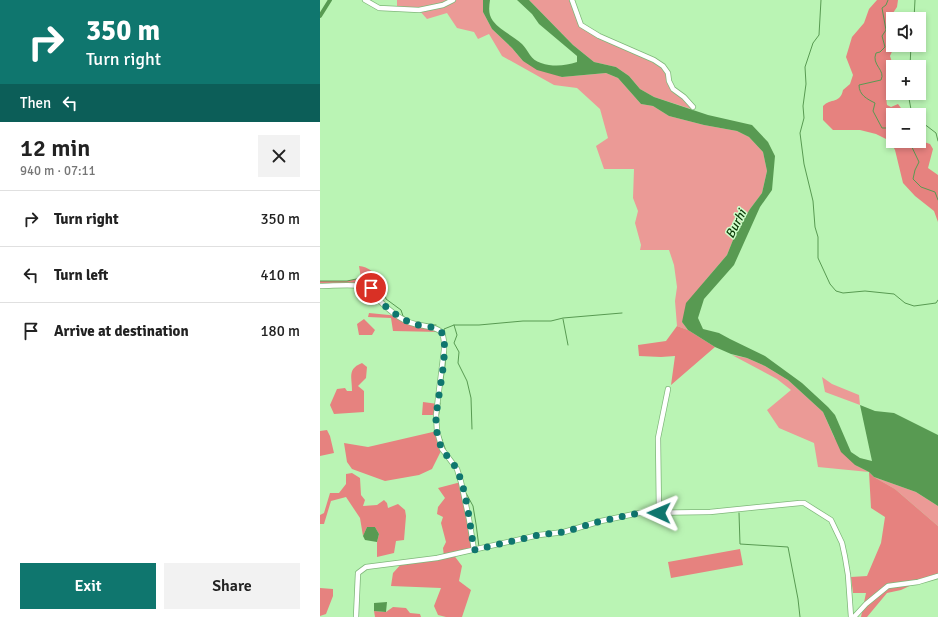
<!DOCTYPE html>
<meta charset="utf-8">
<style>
body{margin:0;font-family:Signika,sans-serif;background:#f2f2f2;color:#222;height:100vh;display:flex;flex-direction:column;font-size:15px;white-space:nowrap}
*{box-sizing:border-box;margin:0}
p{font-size:13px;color:#767676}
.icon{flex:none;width:22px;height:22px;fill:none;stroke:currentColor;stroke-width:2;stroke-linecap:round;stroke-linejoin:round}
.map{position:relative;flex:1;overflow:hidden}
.side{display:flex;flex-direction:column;background:#fff;width:320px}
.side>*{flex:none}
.guide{background:#0f766e;color:#fff;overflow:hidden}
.tools{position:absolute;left:566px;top:12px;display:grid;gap:8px}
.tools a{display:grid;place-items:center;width:40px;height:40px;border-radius:0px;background:#fff;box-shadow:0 2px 6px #0003;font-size:20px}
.pin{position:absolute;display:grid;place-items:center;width:34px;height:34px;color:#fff;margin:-17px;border:2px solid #fff;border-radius:50%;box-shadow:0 1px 4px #0007}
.me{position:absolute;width:44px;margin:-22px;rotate:271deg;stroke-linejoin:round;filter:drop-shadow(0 0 3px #0008)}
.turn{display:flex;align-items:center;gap:14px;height:84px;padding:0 20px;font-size:18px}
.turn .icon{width:52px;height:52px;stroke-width:2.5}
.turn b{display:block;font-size:28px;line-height:34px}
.then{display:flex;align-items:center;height:38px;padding:0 20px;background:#0003;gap:8px;font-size:15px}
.round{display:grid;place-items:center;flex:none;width:42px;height:42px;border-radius:0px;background:#f2f2f2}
.head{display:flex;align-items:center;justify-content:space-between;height:68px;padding:0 20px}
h1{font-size:24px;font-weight:600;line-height:30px}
.primary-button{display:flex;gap:8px;margin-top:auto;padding:8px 20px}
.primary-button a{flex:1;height:46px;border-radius:0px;background:#0f766e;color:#fff;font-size:16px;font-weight:600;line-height:46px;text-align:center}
.primary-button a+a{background:#f2f2f2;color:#222}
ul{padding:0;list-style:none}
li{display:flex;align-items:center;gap:12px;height:56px;padding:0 20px;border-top:1px solid #e0e0e0}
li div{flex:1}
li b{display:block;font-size:15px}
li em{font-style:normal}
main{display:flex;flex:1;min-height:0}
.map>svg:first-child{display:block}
</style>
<main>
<section class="side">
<div class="guide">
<div class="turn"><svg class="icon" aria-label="right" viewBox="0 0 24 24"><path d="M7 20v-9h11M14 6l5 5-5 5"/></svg><div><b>350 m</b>Turn right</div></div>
<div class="then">Then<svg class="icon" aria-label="left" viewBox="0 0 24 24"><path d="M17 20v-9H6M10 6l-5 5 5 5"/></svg></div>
</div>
<div class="head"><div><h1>12 min</h1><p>940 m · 07:11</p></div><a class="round"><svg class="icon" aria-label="close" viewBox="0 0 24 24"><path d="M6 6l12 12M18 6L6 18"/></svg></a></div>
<ul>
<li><svg class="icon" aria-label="right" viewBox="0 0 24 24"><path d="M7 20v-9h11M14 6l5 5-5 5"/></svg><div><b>Turn right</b></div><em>350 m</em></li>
<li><svg class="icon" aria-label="left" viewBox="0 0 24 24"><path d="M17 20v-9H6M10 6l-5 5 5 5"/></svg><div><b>Turn left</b></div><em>410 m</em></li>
<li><svg class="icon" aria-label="arrive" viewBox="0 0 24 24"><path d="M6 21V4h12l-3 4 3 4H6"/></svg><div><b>Arrive at destination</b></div><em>180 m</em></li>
</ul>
<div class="primary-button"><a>Exit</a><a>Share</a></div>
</section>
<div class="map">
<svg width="618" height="617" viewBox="0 0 618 617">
<rect width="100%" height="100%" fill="#baf4b4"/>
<!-- green -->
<path fill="#eb9a96" d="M77,0H163V12L172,29L192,48L203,61L242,77L286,73L298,78L321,104L333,106L349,116L384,125L417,131L429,137L443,152L447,171L442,193L430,209L417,230L407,255L384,282L362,322L368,330L357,326L355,301L357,287L354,265L349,250H320L321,245L315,223L318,211L313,198L314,169H284L276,146L288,138L280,109L257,88L234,85L182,56L169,34L158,39L154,32L137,28L127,13L107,19L99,10L77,9Z
M209,0H252L261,25L343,66L353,89L373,107L371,109L334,97L320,89L309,76L296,67L274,62L253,45Z
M412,355L427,358L445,366L468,380L503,412L514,437L535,465L549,472L498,467L494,443L459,428L447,410L471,390L457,379Z
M502,377L512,384L539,395L540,405L505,392Z
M554,477L596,492L618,506V526L575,489Z"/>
<!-- forest -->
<path fill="#e6827f" d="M557,0H578L577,7L573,13L575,19H573V45H575L570,56L573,65V77L566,82C570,92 565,96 567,105L571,107L578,104L586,115H573V141H599V128L604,142L610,144L613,149L608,168L618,175V222L614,211L595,196L583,183L575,150L570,141L556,134L540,130H513L503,120V106C511,98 520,104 523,90L530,84L533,75L526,57L532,37L544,23L549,9Z
M39,266C48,266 57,275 63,281V288L56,291L51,288L0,286V281H27L41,278Z
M49,313L79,316L121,332L73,331L71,318L48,317Z
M44,319L55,330L52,335H39L37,324Z
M357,326L368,330L395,347L351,385L355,356L341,357L319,356L318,345L346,341Z
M42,363L47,367L46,378L38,386L44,391V412L14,414L10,405L17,389L25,388L27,391H32C32,377 27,369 42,363Z
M103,402L118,404L116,415H102Z
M7,430L10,436L14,453L0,456V431Z
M117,431L122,449L112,469L99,475L65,481L32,469L27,462L24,443L48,447Z
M549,472L554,477L575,489L618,526V576L598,582L581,590L567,593L547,617H541L546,593H533L531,577L547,576L561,543L565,517L551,508Z
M32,473L40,478L41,495L45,500L43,506L57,505L64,500L67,503L68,508L78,504L85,510L86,516L84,540L76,541L74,553L57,557V542L59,534L55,527H47L43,536L40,518L26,497L11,501L4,524H0V515L4,513L10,493H19L26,484V474Z
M141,482L154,550L133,554L142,566L139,581L151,590L142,617H126L118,615L114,606L121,588L71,586L73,573L83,562L124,557L123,548L126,542L121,523L123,517L117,514L118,507L125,498L118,488Z
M420,549L423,565L351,578L348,562Z
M0,588L13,589V596L6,614L0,616Z
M73,607L86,608L90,613L100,614L101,617H55L54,611L66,612Z"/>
<!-- water -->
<path fill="#589a52" d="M163,0H170C169,7 168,15 173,21C180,30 193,36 202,44C209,51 210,60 221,63C233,67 245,66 257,62V56L219,24L212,14L197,0H209L253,45L274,62L296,67L309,76L320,89L334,97L388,115L432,125L448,142L455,156L452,190L440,207L414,265L384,299L378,318L383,329L399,333L410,339L445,356L482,383L508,407L515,415L531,452L540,458L552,461L540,405L555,411L574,413L618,435V506L596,492L554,477L549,472L535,465L521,452L503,412L468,380L445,366L427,358L411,354L395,347L368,330L362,322L366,303L407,255L417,230L430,209L442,193L447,171L443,152L429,137L417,131L384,125L349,116L333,106L321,104L298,78L286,73L242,77L217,70L203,61L192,48L172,29L163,12Z
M47,527H55L59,534L57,542L45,540L43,536Z
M67,602L66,612L54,611V603Z"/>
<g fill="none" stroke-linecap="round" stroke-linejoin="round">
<!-- stream -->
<path stroke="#589a52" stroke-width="1" d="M501,0L499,35L493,43L485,67L486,84L483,106L484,118L480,133L484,164L493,201L495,227L498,237V258L510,284L516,291L523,293L545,291L574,294L585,303L594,306L616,303L618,300
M568,0L566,5L562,8L566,30L562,36L565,47L560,52L556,53C551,65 566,70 561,80L539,85C539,95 547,99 555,103L553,111L562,128H573
M594,19L595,0
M590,67L591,45
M588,93L592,115
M599,120L616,133L618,141
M589,141L599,162L595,170L593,179L601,187L615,192L618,200
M0,281H27L41,278L59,286L64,291L66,299L81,310L83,316L87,319
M243,319L248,345
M111,325H116
M134,325L137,335L134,343L139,352L138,363L147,381L151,398L152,429
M121,390C125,370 128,350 124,329L134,325H159L203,321H231L243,318L302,313
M118,420L120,403
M121,437L126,451
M146,493L153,506L156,524L159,547
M419,513L420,544L468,547L478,599L480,617"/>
<!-- canal -->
<path stroke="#589a52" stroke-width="4" d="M0,16L10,0"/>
<defs>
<path id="minor" d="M45,0L59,8L99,10L123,5L133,0
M252,0L261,25L279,36L334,60L343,66L348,73L349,81L353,89L364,97L373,107
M0,286C18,286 40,282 56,291L57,298C66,308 81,321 95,324C102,326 116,326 121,332C125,337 124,344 124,350L116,415L117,431L122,449L137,469L141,482L149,519L154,550
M339,513L338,438L348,389
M36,617L38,573L46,567L117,558L219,535L244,532L281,521L319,513L390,512L480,503H484L511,520L522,543L525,557L528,575L531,617
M534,617L546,604L568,586L598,582L618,576"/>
</defs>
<!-- minor casing -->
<use href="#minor" stroke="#7fb77a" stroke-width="6"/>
<!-- minor -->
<use href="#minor" stroke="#fff" stroke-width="4.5"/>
</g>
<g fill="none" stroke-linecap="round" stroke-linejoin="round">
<!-- route -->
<path stroke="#0f766e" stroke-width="7" stroke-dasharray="0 12.6" d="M51,288L56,291L57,298C66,308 78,317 91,323C100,327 117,325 122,333C130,348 116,402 116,421C116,430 118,442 123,450C127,457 134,463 137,470C147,492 150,526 154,550L219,535L244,532L281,521L319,513H339"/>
</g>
<g text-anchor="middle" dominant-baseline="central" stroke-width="3" stroke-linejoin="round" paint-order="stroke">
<!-- water labels -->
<g font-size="13" font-style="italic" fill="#0a3907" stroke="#d0fecb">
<text transform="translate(416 224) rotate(-63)">Burhi</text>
</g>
</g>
</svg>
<div class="tools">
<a><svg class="icon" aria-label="sound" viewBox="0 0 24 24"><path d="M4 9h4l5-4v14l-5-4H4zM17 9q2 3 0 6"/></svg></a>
<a>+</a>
<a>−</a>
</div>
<div class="pin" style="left:51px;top:288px;background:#d93025"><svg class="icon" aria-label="arrive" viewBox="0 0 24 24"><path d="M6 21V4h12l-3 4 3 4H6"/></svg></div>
<svg class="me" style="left:339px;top:513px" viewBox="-20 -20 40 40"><path d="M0-17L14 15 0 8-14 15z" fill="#0f766e" stroke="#fff" stroke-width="4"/></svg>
</div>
</main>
